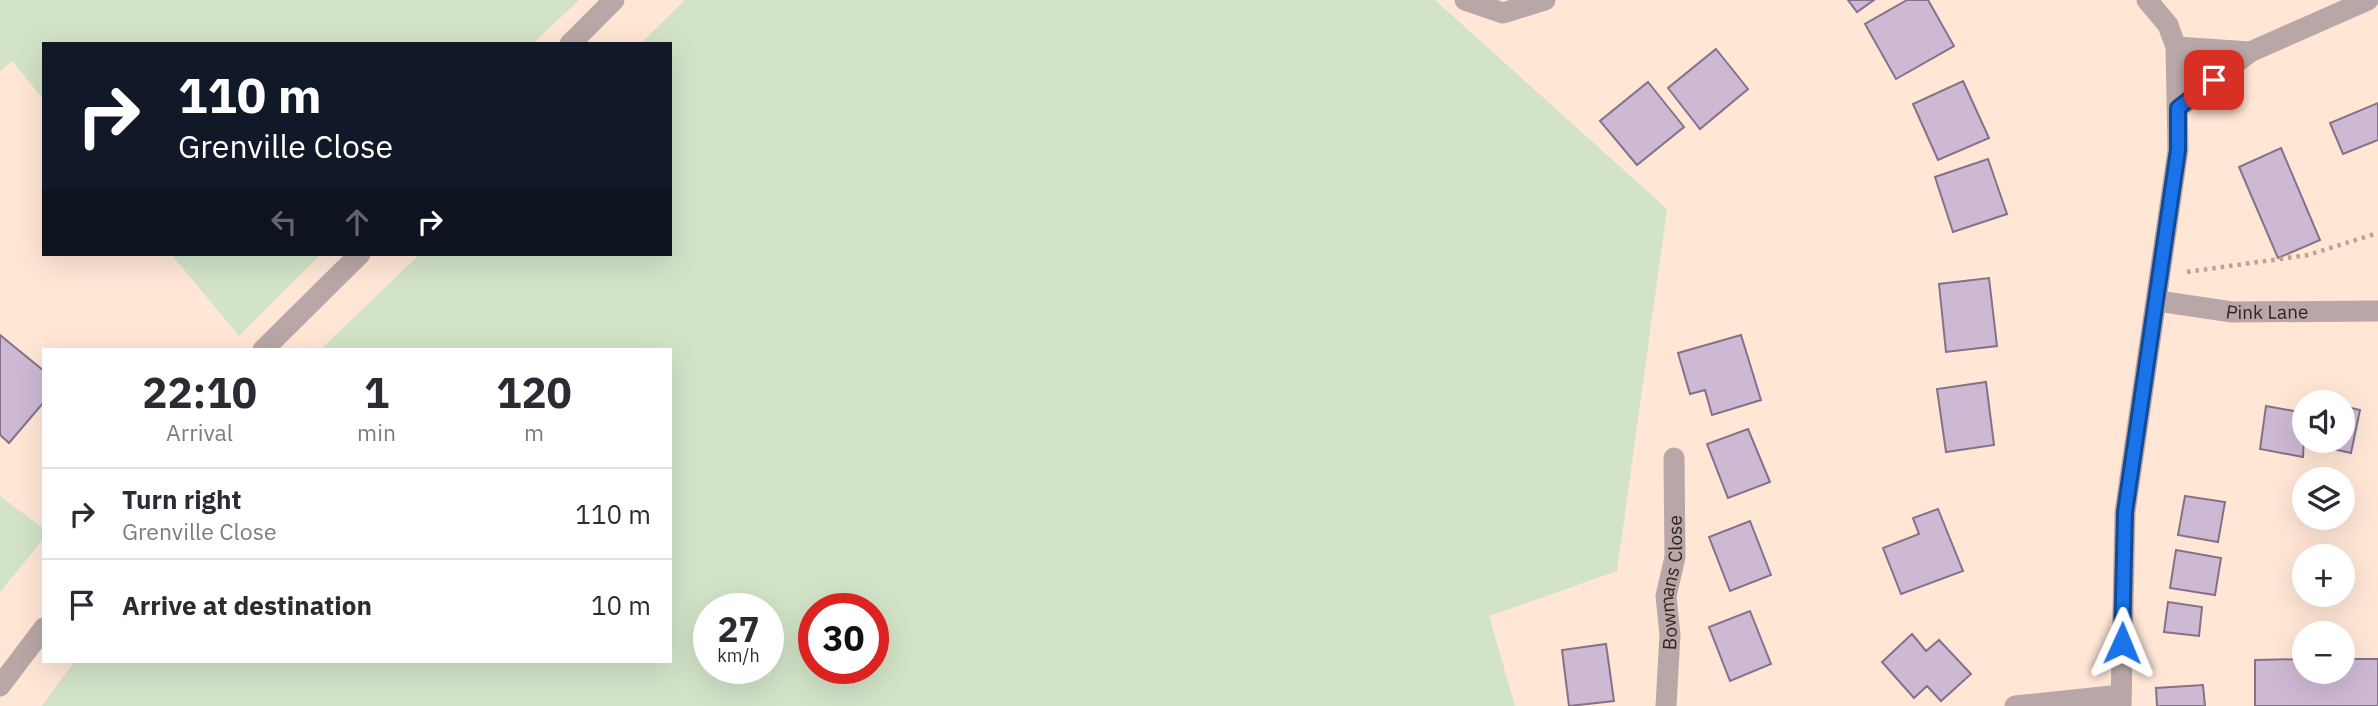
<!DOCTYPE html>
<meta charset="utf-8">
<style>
body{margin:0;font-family:"IBM Plex Sans",sans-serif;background:#f2f2f3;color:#2b2b33;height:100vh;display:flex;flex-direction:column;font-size:26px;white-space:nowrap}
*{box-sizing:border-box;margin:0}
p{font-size:23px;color:#7c7c81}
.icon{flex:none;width:38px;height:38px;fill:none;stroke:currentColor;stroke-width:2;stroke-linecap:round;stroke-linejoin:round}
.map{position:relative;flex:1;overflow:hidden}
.drawer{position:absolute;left:42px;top:348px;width:630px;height:315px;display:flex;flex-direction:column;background:#fff;border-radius:0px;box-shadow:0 7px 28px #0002}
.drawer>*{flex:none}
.guide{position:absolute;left:42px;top:42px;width:630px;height:214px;border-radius:0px;box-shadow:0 7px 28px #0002;background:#111827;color:#fff;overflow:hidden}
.tools{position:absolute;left:2292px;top:390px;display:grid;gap:14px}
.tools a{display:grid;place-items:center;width:63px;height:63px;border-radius:50%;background:#fff;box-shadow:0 7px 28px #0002;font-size:35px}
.speed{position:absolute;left:693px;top:593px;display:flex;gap:14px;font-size:35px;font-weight:700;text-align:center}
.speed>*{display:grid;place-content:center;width:91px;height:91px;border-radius:50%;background:#fff;box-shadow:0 7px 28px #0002;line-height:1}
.speed small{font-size:18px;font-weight:400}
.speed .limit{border:10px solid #d22;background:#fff;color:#111}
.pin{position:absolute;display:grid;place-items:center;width:60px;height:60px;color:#fff;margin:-30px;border-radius:14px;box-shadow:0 4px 10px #0006}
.me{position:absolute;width:77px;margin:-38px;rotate:1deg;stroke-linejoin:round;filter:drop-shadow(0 0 5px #0008)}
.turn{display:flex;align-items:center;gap:24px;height:147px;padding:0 21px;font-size:32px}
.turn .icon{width:91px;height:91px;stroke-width:2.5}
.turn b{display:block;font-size:49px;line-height:60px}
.lanes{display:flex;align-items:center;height:66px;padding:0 21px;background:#0003;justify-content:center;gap:35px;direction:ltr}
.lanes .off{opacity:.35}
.eta{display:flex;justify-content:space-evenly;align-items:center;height:119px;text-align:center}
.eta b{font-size:42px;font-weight:700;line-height:49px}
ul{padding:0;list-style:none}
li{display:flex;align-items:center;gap:21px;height:91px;padding:0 21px;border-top:2px solid #e1e1e2}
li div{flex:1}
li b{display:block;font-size:26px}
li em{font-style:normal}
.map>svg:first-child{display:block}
</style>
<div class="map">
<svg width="2378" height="706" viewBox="0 0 2378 706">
<rect width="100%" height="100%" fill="#ffe6d5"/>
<!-- green -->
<path fill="#d2e3c7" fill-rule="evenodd" d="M0,0H579L532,44H44V100L12,61L0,71Z
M685,0H1435L1667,209L1617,571L1489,616L1515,706H42L74,662H670V350H320L420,254H670V44H640ZM709,609H768V668H709ZM814,609H873V668H814Z
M171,254H321L239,336Z
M0,496L44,529V538L0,592Z"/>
<!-- building -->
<path fill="#ceb9d4" stroke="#84718a" stroke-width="2" d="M1848,0H1874L1857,12Z
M1907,0H1928L1954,46L1896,79L1865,24Z
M1716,49L1748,89L1700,129L1668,88Z
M1963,81L1989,138L1938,160L1913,104Z
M1648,82L1684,127L1637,165L1600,121Z
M2378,103V140L2343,154L2330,123Z
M2281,148L2320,240L2278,258L2239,167Z
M1988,159L2007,214L1953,232L1935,177Z
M1989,278L1997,346L1946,352L1939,284Z
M0,335L44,371V402L9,443L0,435Z
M1741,335L1761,400L1712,415L1705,390L1690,394L1678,353Z
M1986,382L1994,445L1946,452L1937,389Z
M2266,406L2305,413L2303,457L2260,449Z
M2343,406L2360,410L2351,453L2315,445L2316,441H2343Z
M1748,429L1770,482L1728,498L1707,444Z
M2185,496L2225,502L2218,542L2178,535Z
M1938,509L1963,571L1901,594L1883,548L1919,534L1913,518Z
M1750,521L1771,575L1730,591L1709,537Z
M2176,550L2221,558L2215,595L2170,588Z
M2168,602L2202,607L2199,636L2164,632Z
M1750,611L1771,664L1730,681L1709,627Z
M1912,634L1926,651L1939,640L1971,674L1941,701L1927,686L1914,698L1882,662Z
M1606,644L1614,701L1569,706L1562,650Z
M2305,659V672H2343V659H2378V706H2255V660Z
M2203,685L2205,706H2157L2156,688Z"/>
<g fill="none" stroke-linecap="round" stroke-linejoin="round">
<!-- path -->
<path stroke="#b8a496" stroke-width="4.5" stroke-dasharray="3.5 5" stroke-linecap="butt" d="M2187,272L2308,255L2378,233"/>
<!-- minor -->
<g stroke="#b8a7a6" stroke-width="21">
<path d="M1465,0L1503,13L1545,0"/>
<path d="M2176,47L2250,52"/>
<path d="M2178,108L2250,52L2368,0"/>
<path id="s1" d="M2158,301L2232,312L2378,311"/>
<path id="s2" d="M1666,706L1670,635L1666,596L1675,557L1674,458"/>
<path d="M2015,706L2121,695"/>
<path d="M2121,706L2125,512L2178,150L2176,47L2168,25L2147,0"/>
</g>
<!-- tertiary -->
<path stroke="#b8a7a6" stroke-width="21" d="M570,44L614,0
M263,350L360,254
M0,686L44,628"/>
</g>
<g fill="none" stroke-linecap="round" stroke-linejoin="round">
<defs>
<path id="route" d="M2122,643L2125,512L2178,150V108L2214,80"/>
</defs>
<!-- route casing -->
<use href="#route" stroke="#114b97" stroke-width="18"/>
<!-- route -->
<use href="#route" stroke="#1a73e8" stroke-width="12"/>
</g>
<g text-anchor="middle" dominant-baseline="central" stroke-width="7" stroke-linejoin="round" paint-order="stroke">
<!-- street labels -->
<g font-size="19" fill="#31261e" stroke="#fff">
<text stroke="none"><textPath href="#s1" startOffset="110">Pink Lane</textPath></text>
<text stroke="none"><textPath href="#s2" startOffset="124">Bowmans Close</textPath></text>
</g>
</g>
</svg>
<div class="tools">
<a><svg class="icon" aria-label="sound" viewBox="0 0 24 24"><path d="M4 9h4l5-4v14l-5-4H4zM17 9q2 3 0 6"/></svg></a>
<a><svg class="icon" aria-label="layers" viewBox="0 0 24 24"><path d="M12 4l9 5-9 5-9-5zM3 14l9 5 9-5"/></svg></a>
<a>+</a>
<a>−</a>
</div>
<div class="speed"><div>27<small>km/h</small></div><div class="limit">30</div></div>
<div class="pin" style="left:2214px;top:80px;background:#d93025"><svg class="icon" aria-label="arrive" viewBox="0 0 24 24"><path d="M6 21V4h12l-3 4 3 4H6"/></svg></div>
<svg class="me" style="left:2122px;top:643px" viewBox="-20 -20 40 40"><path d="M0-17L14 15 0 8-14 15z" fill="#1a73e8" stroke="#fff" stroke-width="4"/></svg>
<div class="guide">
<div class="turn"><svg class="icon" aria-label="right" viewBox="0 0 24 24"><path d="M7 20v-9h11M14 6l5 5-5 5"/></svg><div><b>110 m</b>Grenville Close</div></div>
<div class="lanes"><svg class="icon off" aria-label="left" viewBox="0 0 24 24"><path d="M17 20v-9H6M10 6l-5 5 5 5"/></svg><svg class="icon off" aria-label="ahead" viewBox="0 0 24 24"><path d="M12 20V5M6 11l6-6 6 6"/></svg><svg class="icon" aria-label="right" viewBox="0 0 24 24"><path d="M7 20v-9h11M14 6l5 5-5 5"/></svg></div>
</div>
<section class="drawer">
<div class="eta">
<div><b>22:10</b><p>Arrival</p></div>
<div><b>1</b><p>min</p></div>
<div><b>120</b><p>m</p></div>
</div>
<ul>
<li><svg class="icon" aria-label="right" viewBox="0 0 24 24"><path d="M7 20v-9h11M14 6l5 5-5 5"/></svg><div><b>Turn right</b><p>Grenville Close</p></div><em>110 m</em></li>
<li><svg class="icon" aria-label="arrive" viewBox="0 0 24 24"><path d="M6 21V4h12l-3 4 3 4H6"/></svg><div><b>Arrive at destination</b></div><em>10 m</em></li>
</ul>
</section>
</div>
